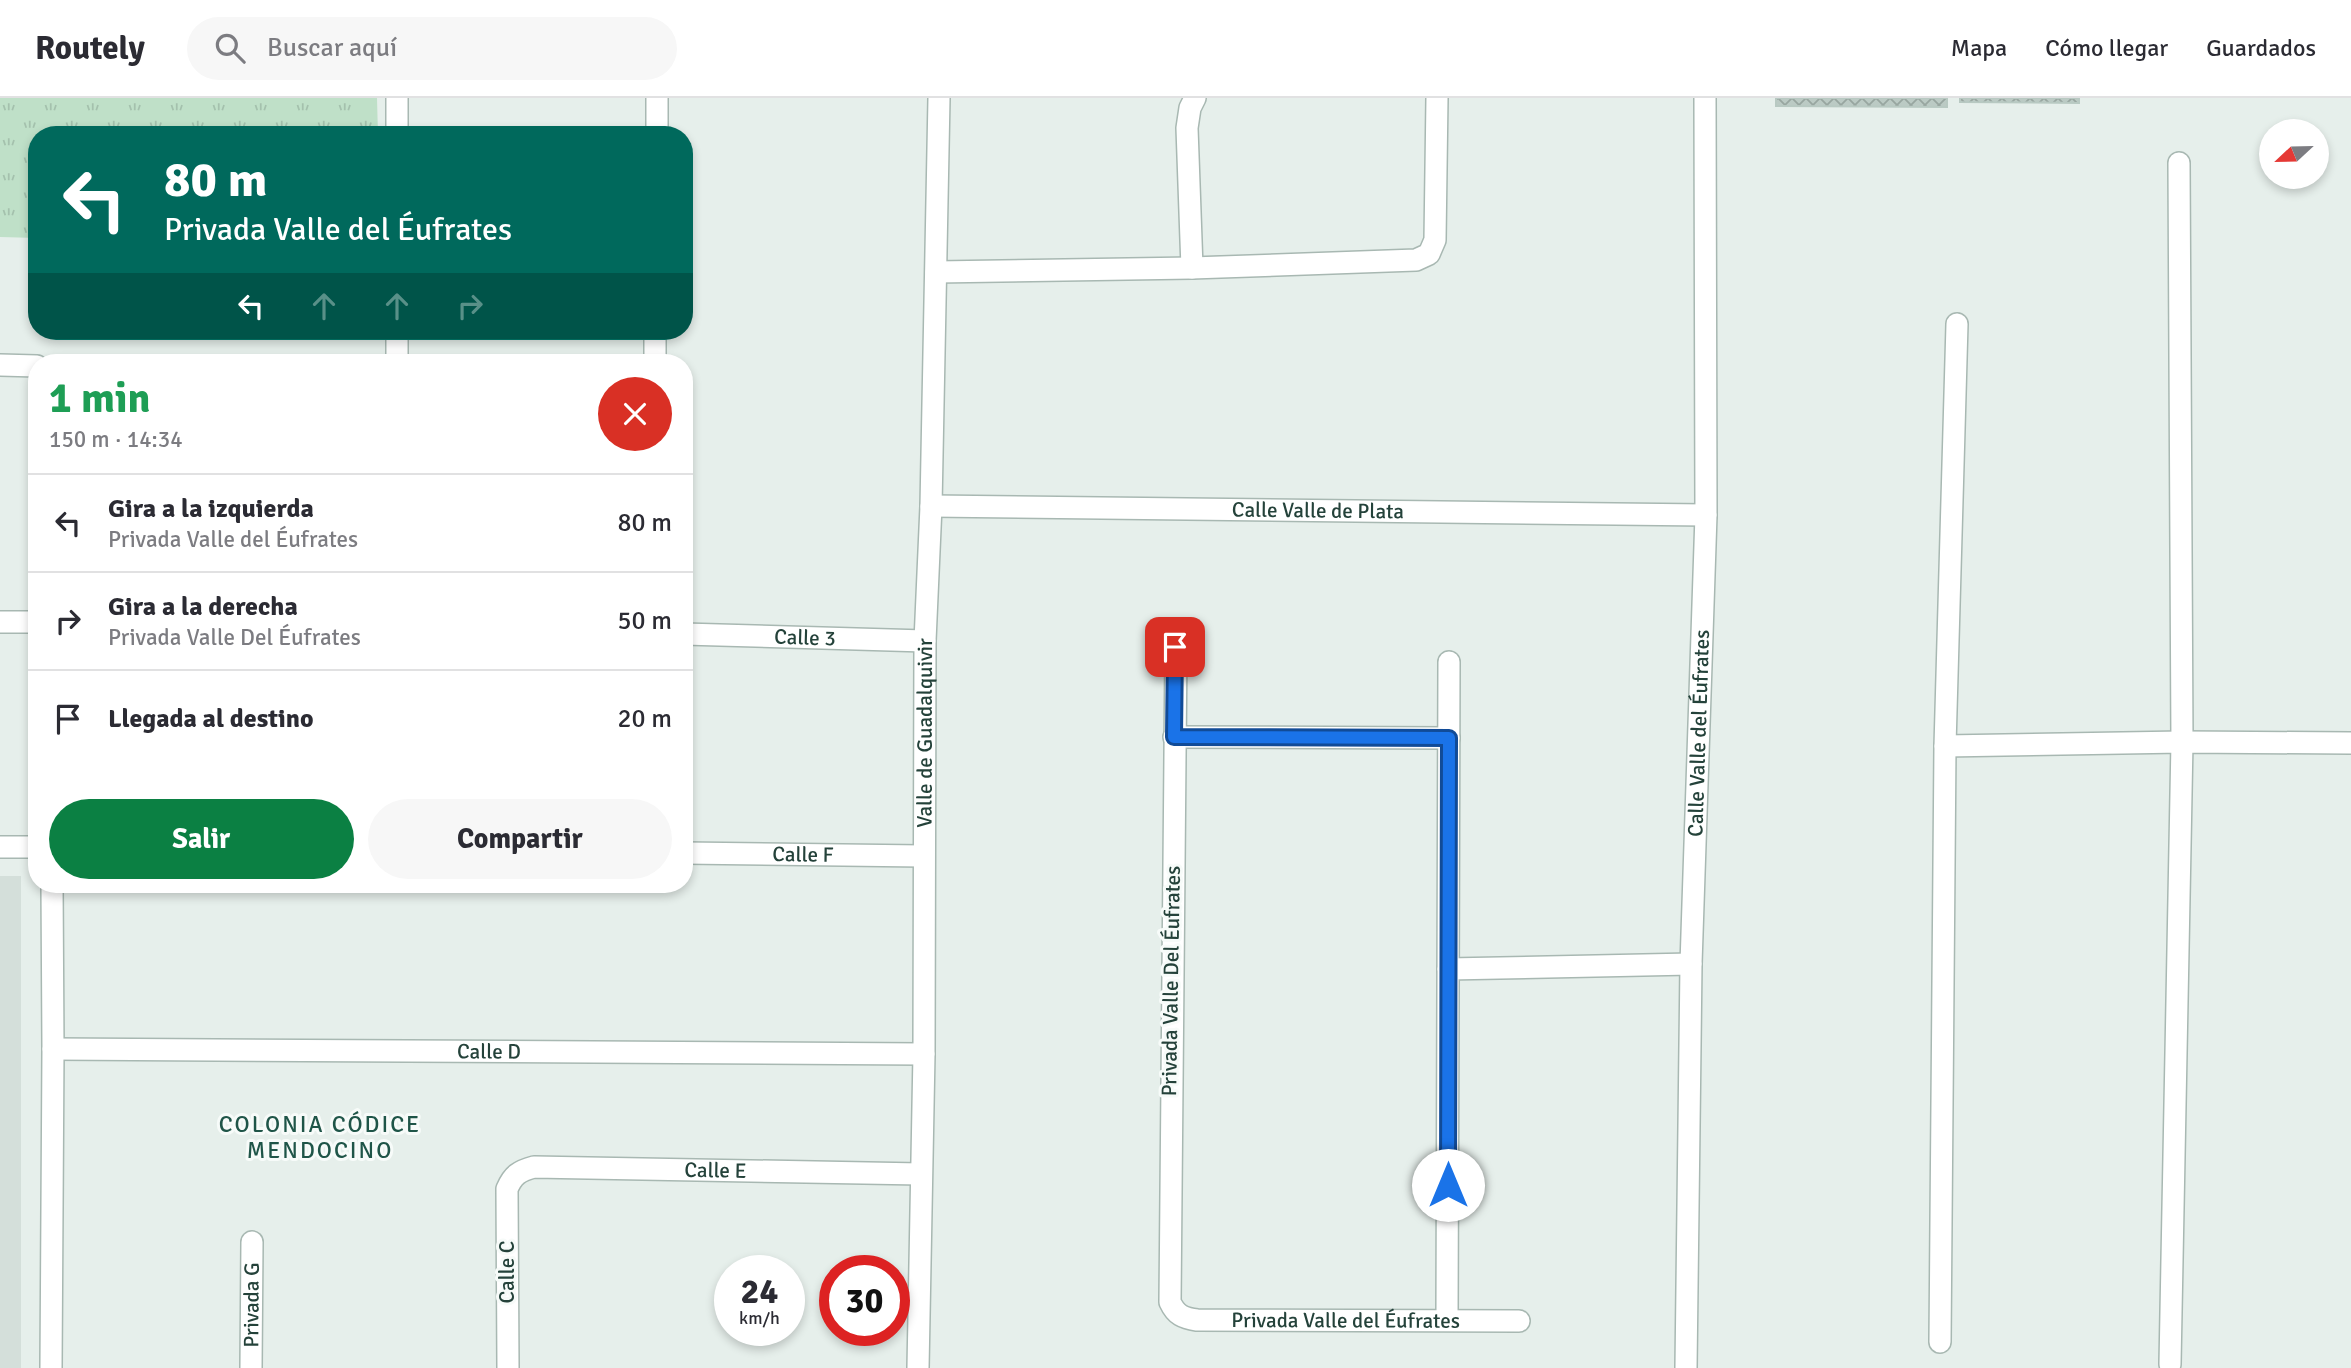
<!DOCTYPE html>
<html lang="es">
<meta charset="utf-8">
<style>
body{margin:0;font-family:Signika,sans-serif;background:#f7f7f7;color:#2b2b33;height:100vh;display:flex;flex-direction:column;font-size:26px;white-space:nowrap}
*{box-sizing:border-box;margin:0}
p{font-size:23px;color:#7c7c81}
.icon{flex:none;width:38px;height:38px;fill:none;stroke:currentColor;stroke-width:2;stroke-linecap:round;stroke-linejoin:round}
.map{position:relative;flex:1;overflow:hidden}
.side{position:absolute;left:28px;top:256px;width:665px;height:539px;display:flex;flex-direction:column;background:#fff;border-radius:28px;box-shadow:0 4px 10px #0003}
.side>*{flex:none}
.banner{position:absolute;left:28px;top:28px;width:665px;height:214px;border-radius:28px;box-shadow:0 4px 10px #0003;background:#00695c;color:#fff;overflow:hidden}
.needle{width:46px;rotate:248deg}
.tools{position:absolute;left:2259px;top:21px;display:grid;gap:14px}
.tools a{display:grid;place-items:center;width:70px;height:70px;border-radius:50%;background:#fff;box-shadow:0 4px 10px #0003;font-size:35px}
.speed{position:absolute;left:714px;top:1157px;display:flex;gap:14px;font-size:35px;font-weight:700;text-align:center}
.speed>*{display:grid;place-content:center;width:91px;height:91px;border-radius:50%;background:#fff;box-shadow:0 4px 10px #0003;line-height:1}
.speed small{font-size:18px;font-weight:400}
.speed .limit{border:10px solid #d22;background:#fff;color:#111}
.pin{position:absolute;display:grid;place-items:center;width:60px;height:60px;color:#fff;margin:-30px;border-radius:14px;box-shadow:0 4px 10px #0006}
.me{position:absolute;width:77px;margin:-38px;rotate:0deg;stroke-linejoin:round;filter:drop-shadow(0 0 5px #0008)}
.turn{display:flex;align-items:center;gap:24px;height:147px;padding:0 21px;font-size:32px}
.turn .icon{width:91px;height:91px;stroke-width:2.5}
.turn b{display:block;font-size:49px;line-height:60px}
.lanes{display:flex;align-items:center;height:66px;padding:0 21px;background:#0003;justify-content:center;gap:35px;direction:ltr}
.lanes .off{opacity:.35}
.round{display:grid;place-items:center;flex:none;width:74px;height:74px;border-radius:37px;background:#f7f7f7}
.headline{display:flex;align-items:center;justify-content:space-between;height:119px;padding:0 21px}
h1{font-size:42px;font-weight:700;line-height:52px;color:#1e9e55}
.cta{display:flex;gap:14px;margin-top:auto;padding:14px 21px}
.cta a{flex:1;height:80px;border-radius:42px;background:#0b8043;color:#fff;font-size:28px;font-weight:700;line-height:80px;text-align:center}
.cta a+a{background:#f7f7f7;color:#2b2b33}
ul{padding:0;list-style:none}
li{display:flex;align-items:center;gap:21px;height:98px;padding:0 21px;border-top:2px solid #e1e1e2}
li div{flex:1}
li b{display:block;font-size:26px}
li em{font-style:normal}
header{display:flex;align-items:center;gap:42px;box-sizing:border-box;height:98px;padding:0 35px;background:#fff;border-bottom:2px solid #e1e1e2}
header strong{font-size:33px}
nav{display:flex;gap:38px;margin-inline-start:auto;font-size:24px}
.search{width:490px;height:63px;background:#f7f7f7;display:flex;align-items:center;gap:18px;box-sizing:border-box;padding:0 24px;border-radius:38px;color:#7c7c81;font-size:26px}
.map>svg:first-child{display:block}
</style>
<header>
<strong>Routely</strong>
<div class="search"><svg class="icon" aria-label="search" viewBox="0 0 24 24"><circle cx="10" cy="10" r="6"/><path d="M15 15l6 6"/></svg>Buscar aquí</div>
<nav><a>Mapa</a><a>Cómo llegar</a><a>Guardados</a></nav>
</header>
<div class="map">
<svg width="2351" height="1270" viewBox="0 0 2351 1270">
<defs>
<pattern id="park-tufts" width="24" height="20" patternUnits="userSpaceOnUse" patternTransform="scale(1.75)"><rect width="24" height="20" fill="#bfe0c8"/><path d="M3 7l-1-3M5 7V3M7 7l1-3M15 17l-1-3M17 17v-4M19 17l1-3" fill="none" stroke="#a4c1ad"/></pattern>
<pattern id="building-cross-hatch" width="8" height="8" patternUnits="userSpaceOnUse" patternTransform="scale(1.75)"><rect width="8" height="8" fill="#bbcac4"/><path d="M0 0l8 8M0 8l8-8" fill="none" stroke="#98a6a0"/></pattern>
</defs>
<rect width="100%" height="100%" fill="#e6efeb"/>
<!-- built -->
<path fill="#d4dfda" d="M0,778H21V1270H0Z"/>
<!-- park -->
<path fill="url(#park-tufts)" d="M0,0H377L378,37H37V140L0,139Z"/>
<!-- building -->
<path fill="url(#building-cross-hatch)" stroke="#b8c9c2" stroke-width="2" d="M1776,0H1947V9L1776,8Z
M1960,0H2079V5L1960,4Z"/>
<g fill="none" stroke-linecap="round" stroke-linejoin="round">
<defs>
<g id="minor">
<path d="M397,0V37"/>
<path d="M657,37V0"/>
<path d="M1192,170L1187,30L1190,10L1195,0"/>
<path d="M936,174L1192,170L1416,162L1429,156L1435,142L1437,0"/>
<path d="M397,233V264"/>
<path d="M655,264V233"/>
<path d="M0,267L37,268"/>
<path id="s1" d="M931,408L1706,417"/>
<path d="M0,524H37"/>
<path id="s2" d="M684,536L925,543"/>
<path id="s3" d="M1176,549L1170,1204C1176,1217 1183,1220 1197,1222L1519,1223"/>
<path d="M1174,639L1449,640"/>
<path d="M1945,648L2182,644L2351,645"/>
<path d="M0,749H37"/>
<path id="s4" d="M684,755L923,758"/>
<path d="M1448,871L1691,866"/>
<path id="s5" d="M53,951L924,956"/>
<path d="M1447,1222L1449,564"/>
<path d="M1940,1244L1945,648L1957,226"/>
<path d="M2170,1266L2182,644L2179,65"/>
<path d="M51,1270L53,951L52,786"/>
<path id="s6" d="M251,1270L252,1144"/>
<path id="s7" d="M508,1270L507,1091C513,1077 519,1073 534,1069L921,1076"/>
<path id="s8" d="M918,1270L924,956L925,543L931,408L939,0"/>
<path id="s9" d="M1686,1270L1691,866L1706,417L1705,0"/>
</g>
</defs>
<!-- minor casing -->
<use href="#minor" stroke="#a8b8b2" stroke-width="24"/>
<!-- minor -->
<use href="#minor" stroke="#fff" stroke-width="21"/>
</g>
<g fill="none" stroke-linecap="round" stroke-linejoin="round">
<defs>
<path id="route" d="M1175,549L1174,639L1449,640L1448,1087"/>
</defs>
<!-- route casing -->
<use href="#route" stroke="#114b97" stroke-width="18"/>
<!-- route -->
<use href="#route" stroke="#1a73e8" stroke-width="12"/>
</g>
<g text-anchor="middle" dominant-baseline="central" stroke-width="6" stroke-linejoin="round" paint-order="stroke">
<!-- street labels -->
<g font-size="21" fill="#24423a" stroke="#f7fbf9">
<text stroke="none"><textPath href="#s1" startOffset="387">Calle Valle de Plata</textPath></text>
<text stroke="none"><textPath href="#s2" startOffset="121">Calle 3</textPath></text>
<text stroke="none"><textPath href="#s8" startOffset="635">Valle de Guadalquivir</textPath></text>
<text stroke="none"><textPath href="#s9" startOffset="635">Calle Valle del Éufrates</textPath></text>
<text stroke="none"><textPath href="#s4" startOffset="119">Calle F</textPath></text>
<text transform="translate(1171 883) rotate(-89)">Privada Valle Del Éufrates</text>
<text stroke="none"><textPath href="#s5" startOffset="436">Calle D</textPath></text>
<text stroke="none"><textPath href="#s7" startOffset="397">Calle E</textPath></text>
<text transform="translate(507 1174) rotate(-90)">Calle C</text>
<text stroke="none"><textPath href="#s6" startOffset="63">Privada G</textPath></text>
<text stroke="none"><textPath href="#s3" startOffset="838">Privada Valle del Éufrates</textPath></text>
</g>
<!-- neighbourhood labels -->
<g font-size="23" letter-spacing="2" fill="#1f5548" stroke="#f7fbf9">
<text x="320" y="1026">COLONIA CÓDICE<tspan x="320" dy="26">MENDOCINO</tspan></text>
</g>
</g>
</svg>
<div class="tools">
<a><svg class="needle" viewBox="-14 -14 28 28"><path d="M0-13l5 13h-10z" fill="#e53935"/><path d="M0 13l5-13h-10z" fill="#7c7c81"/></svg></a>
</div>
<div class="speed"><div>24<small>km/h</small></div><div class="limit">30</div></div>
<div class="pin" style="left:1175px;top:549px;background:#d93025"><svg class="icon" aria-label="arrive" viewBox="0 0 24 24"><path d="M6 21V4h12l-3 4 3 4H6"/></svg></div>
<svg class="me" style="left:1448px;top:1087px" viewBox="-20 -20 40 40"><circle r="19" fill="#fff"/><path d="M0-13L10 11 0 6-10 11z" fill="#1a73e8"/></svg>
<div class="banner">
<div class="turn"><svg class="icon" aria-label="left" viewBox="0 0 24 24"><path d="M17 20v-9H6M10 6l-5 5 5 5"/></svg><div><b>80 m</b>Privada Valle del Éufrates</div></div>
<div class="lanes"><svg class="icon" aria-label="left" viewBox="0 0 24 24"><path d="M17 20v-9H6M10 6l-5 5 5 5"/></svg><svg class="icon off" aria-label="ahead" viewBox="0 0 24 24"><path d="M12 20V5M6 11l6-6 6 6"/></svg><svg class="icon off" aria-label="ahead" viewBox="0 0 24 24"><path d="M12 20V5M6 11l6-6 6 6"/></svg><svg class="icon off" aria-label="right" viewBox="0 0 24 24"><path d="M7 20v-9h11M14 6l5 5-5 5"/></svg></div>
</div>
<section class="side">
<div class="headline"><div><h1>1 min</h1><p>150 m · 14:34</p></div><a class="round" style="background:#d93025;color:#fff"><svg class="icon" aria-label="close" viewBox="0 0 24 24"><path d="M6 6l12 12M18 6L6 18"/></svg></a></div>
<ul>
<li><svg class="icon" aria-label="left" viewBox="0 0 24 24"><path d="M17 20v-9H6M10 6l-5 5 5 5"/></svg><div><b>Gira a la izquierda</b><p>Privada Valle del Éufrates</p></div><em>80 m</em></li>
<li><svg class="icon" aria-label="right" viewBox="0 0 24 24"><path d="M7 20v-9h11M14 6l5 5-5 5"/></svg><div><b>Gira a la derecha</b><p>Privada Valle Del Éufrates</p></div><em>50 m</em></li>
<li><svg class="icon" aria-label="arrive" viewBox="0 0 24 24"><path d="M6 21V4h12l-3 4 3 4H6"/></svg><div><b>Llegada al destino</b></div><em>20 m</em></li>
</ul>
<div class="cta"><a>Salir</a><a>Compartir</a></div>
</section>
</div>
